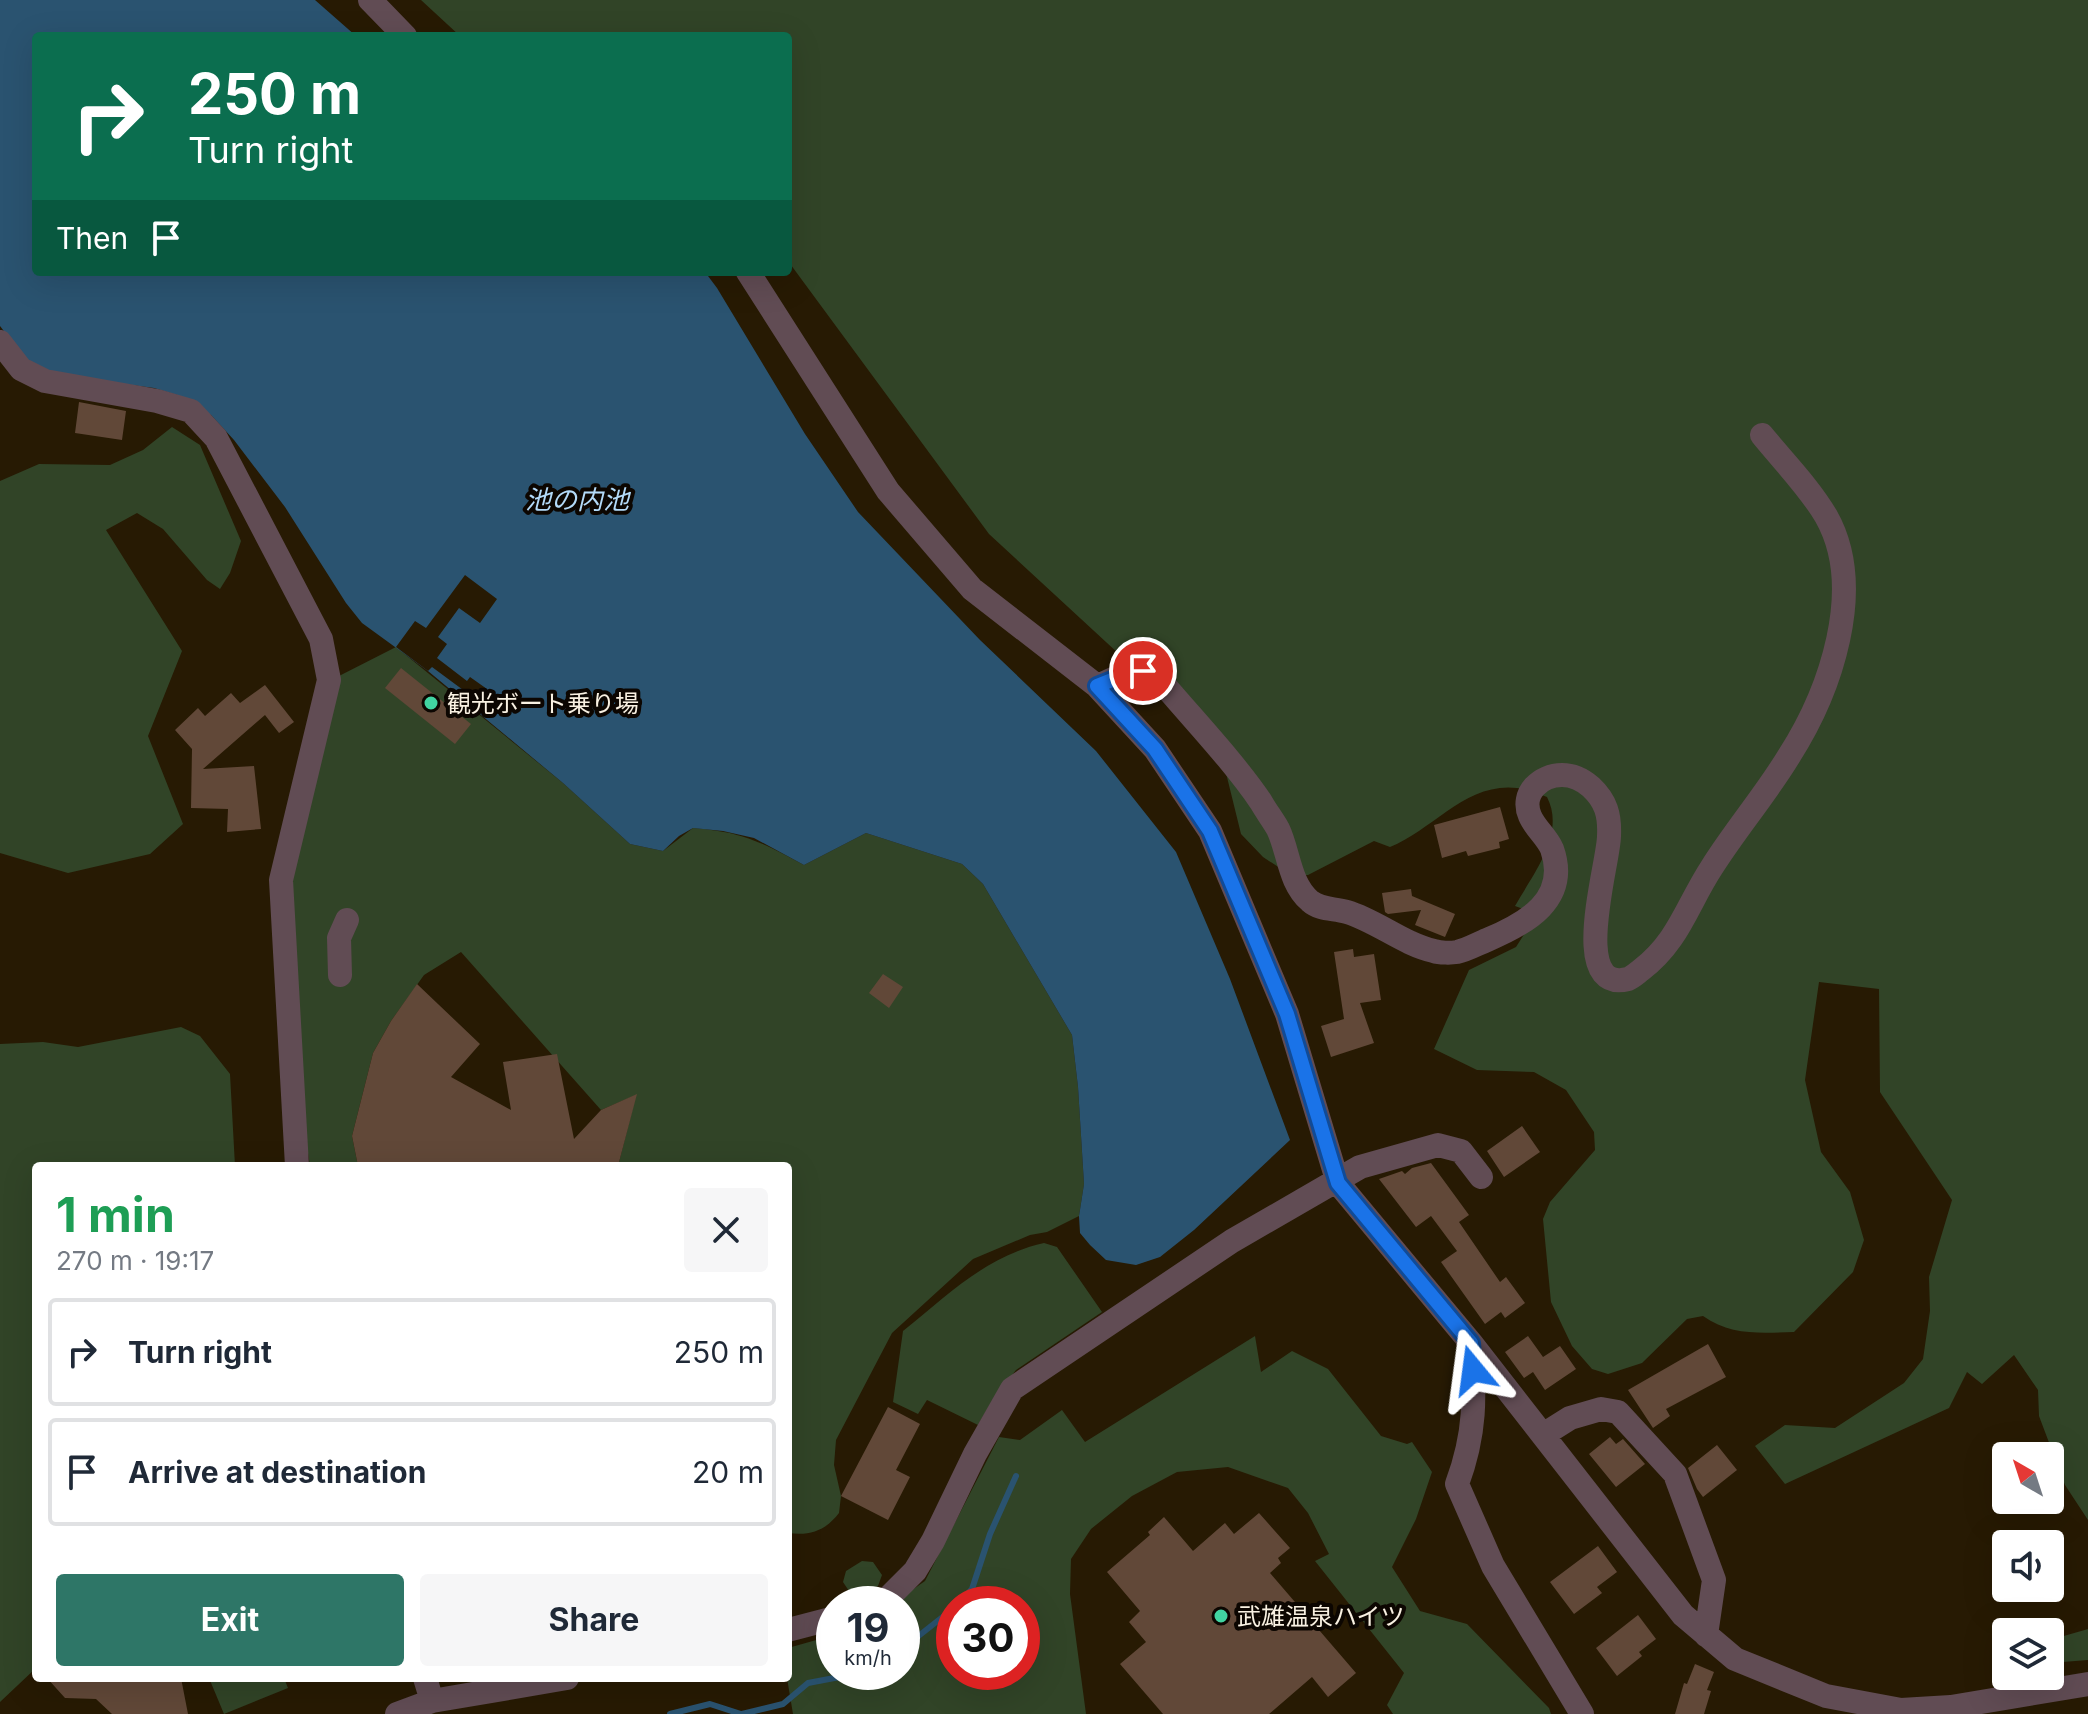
<!DOCTYPE html>
<meta charset="utf-8">
<style>
body{margin:0;font-family:Inter,"Noto Sans JP",sans-serif;background:#f6f6f7;color:#1f2937;height:100vh;display:flex;flex-direction:column;font-size:30px;white-space:nowrap}
*{box-sizing:border-box;margin:0}
p{font-size:26px;color:#747a83}
.icon{flex:none;width:44px;height:44px;fill:none;stroke:currentColor;stroke-width:2;stroke-linecap:round;stroke-linejoin:round}
.map{position:relative;flex:1;overflow:hidden}
.panel{position:absolute;left:32px;top:1162px;width:760px;height:520px;display:flex;flex-direction:column;background:#fff;border-radius:8px;box-shadow:0 8px 32px #0002}
.panel>*{flex:none}
.top-card{position:absolute;left:32px;top:32px;width:760px;height:244px;border-radius:8px;box-shadow:0 8px 32px #0002;background:#0b6e4f;color:#fff;overflow:hidden}
.needle{width:52px;rotate:321deg}
.tools{position:absolute;left:1992px;top:1442px;display:grid;gap:16px}
.tools a{display:grid;place-items:center;width:72px;height:72px;border-radius:8px;background:#fff;box-shadow:0 8px 32px #0002;font-size:40px}
.speed{position:absolute;left:816px;top:1586px;display:flex;gap:16px;font-size:40px;font-weight:700;text-align:center}
.speed>*{display:grid;place-content:center;width:104px;height:104px;border-radius:50%;background:#fff;box-shadow:0 8px 32px #0002;line-height:1}
.speed small{font-size:20px;font-weight:400}
.speed .limit{border:12px solid #d22;background:#fff;color:#111}
.pin{position:absolute;display:grid;place-items:center;width:68px;height:68px;color:#fff;margin:-34px;border:4px solid #fff;border-radius:50%;box-shadow:0 2px 8px #0007}
.me{position:absolute;width:88px;margin:-44px;rotate:344deg;stroke-linejoin:round;filter:drop-shadow(0 0 6px #0008)}
.turn{display:flex;align-items:center;gap:28px;height:168px;padding:0 24px;font-size:36px}
.turn .icon{width:104px;height:104px;stroke-width:2.5}
.turn b{display:block;font-size:56px;line-height:68px}
.then{display:flex;align-items:center;height:76px;padding:0 24px;background:#0003;gap:16px;font-size:30px}
.round{display:grid;place-items:center;flex:none;width:84px;height:84px;border-radius:8px;background:#f6f6f7}
.head{display:flex;align-items:center;justify-content:space-between;height:136px;padding:0 24px}
h1{font-size:48px;font-weight:700;line-height:60px;color:#1e9e55}
.button{display:flex;gap:16px;margin-top:auto;padding:16px 24px}
.button a{flex:1;height:92px;border-radius:8px;background:#2e7667;color:#fff;font-size:32px;font-weight:700;line-height:92px;text-align:center}
.button a+a{background:#f6f6f7;color:#1f2937}
ul{padding:0;list-style:none}
li{display:flex;align-items:center;gap:24px;height:108px;margin:0 16px 12px;padding:0 8px;border:4px solid #e0e1e3;border-radius:8px}
li div{flex:1}
li b{display:block;font-size:30px}
li em{font-style:normal}
.map>svg:first-child{display:block}
</style>
<div class="map">
<svg width="2088" height="1714" viewBox="0 0 2088 1714">
<rect width="100%" height="100%" fill="#271a03"/>
<!-- green -->
<path fill="#314427" fill-rule="evenodd" d="M421,0H2088V1520L2065,1485L2039,1416L2038,1390L2014,1355L1982,1384L1967,1372L1949,1408L1785,1484L1755,1446L1785,1425L1835,1428L1904,1383L1923,1359L1930,1311L1929,1277L1952,1200L1880,1092L1879,989L1819,982L1805,1080L1821,1152L1850,1192L1864,1240L1853,1272L1794,1332C1761,1333 1731,1336 1703,1316L1687,1319L1642,1363L1608,1374L1592,1369L1572,1346L1551,1302L1543,1219L1550,1202L1595,1150L1594,1132L1566,1090L1534,1072L1477,1070L1434,1049L1469,970L1516,947L1537,914L1515,906C1533,874 1566,834 1547,797C1538,794 1527,789 1517,788C1466,782 1433,830 1390,847L1374,841L1308,875L1292,876L1263,857L1241,834L1226,773L1145,678L989,534L788,261V36H460Z
M172,427L200,445L241,541L230,573L220,589L207,580L163,529L137,513L106,530L182,651L148,736L183,824L150,854L68,873L0,853V481L39,464L110,465L143,450Z
M396,647L563,783L630,844L663,851L693,828C743,832 761,842 804,865L866,833L962,864L983,884L1072,1035L1078,1087L1084,1184L1079,1216L1047,1232L1030,1235L973,1259L892,1333L836,1440L834,1465L841,1496L839,1513C825,1531 810,1536 788,1533V1166H618L636,1095L601,1110L461,952L424,975L391,1021L373,1053L352,1136L358,1166H310L291,1043L287,882L339,676Z
M181,1027L200,1036L230,1074L235,1166H36V1668L0,1702V1044L43,1042L78,1047Z
M1044,1243L1057,1247L1102,1312L1016,1370L992,1401L978,1425L927,1400L918,1414L893,1402L903,1331C948,1295 986,1256 1044,1243Z
M1255,1336L1261,1372L1292,1351L1328,1369L1381,1436L1407,1444L1412,1442L1432,1472L1416,1519L1392,1567L1420,1611L1467,1624L1549,1708L1551,1714H1393L1387,1705L1404,1673L1315,1561L1329,1554L1308,1513L1288,1488L1228,1467L1177,1472L1132,1496L1091,1529L1071,1559L1070,1594L1086,1714H793L787,1678L788,1648L834,1635V1672H902V1604H892L925,1581L999,1437L1020,1440L1062,1410L1085,1442ZM954,1604H1022V1672H954Z
M862,1561L873,1562L882,1575L878,1586L862,1596L851,1594L843,1582L846,1571Z
M2088,1629V1660L2050,1663V1640Z
M209,1678H284L288,1688L224,1714Z"/>
<!-- water -->
<path fill="#2a5370" d="M0,0H315L356,36H36V272H705L717,288L805,434L858,512L980,640L1096,751L1176,852L1230,979L1290,1140L1194,1230L1160,1257L1136,1265L1106,1260L1090,1245L1080,1233L1079,1216L1084,1184L1078,1087L1072,1035L983,884L962,864L866,833L804,865L754,838L723,831L693,828L679,836L663,851L630,844L563,783L428,671L362,623L346,603L285,507L234,440L211,415L177,395L154,388L42,373L23,356L0,326Z"/>
<!-- pier -->
<path fill="#271a03" d="M465,575L497,599L480,623L459,608L438,637L447,644L437,658L467,681L470,677L487,689L478,701L432,667L428,671L396,647L415,621L426,628Z"/>
<g fill="none" stroke-linecap="round" stroke-linejoin="round">
<!-- stream -->
<path stroke="#2a5370" stroke-width="6" d="M958,1604L972,1589L990,1534L1016,1476
M902,1649L954,1608
M670,1714L710,1704L741,1714
M742,1714L783,1704L808,1683L866,1672"/>
</g>
<!-- building -->
<path fill="#614838" d="M79,402L126,411L122,440L75,433Z
M401,668L471,724L455,744L385,688Z
M265,685L294,722L279,733L265,715L203,769L254,766L261,829L227,832L228,809L191,808L192,749L175,730L198,708L205,716L231,693L240,703Z
M1500,807L1509,839L1499,842L1500,848L1468,856L1466,851L1442,858L1434,825Z
M1411,889L1412,896L1455,914L1445,937L1415,925L1421,910L1388,914L1385,912L1382,893Z
M1353,949L1354,957L1374,954L1381,1000L1360,1003L1374,1043L1331,1057L1321,1026L1344,1019L1334,952Z
M883,974L903,987L889,1008L869,993Z
M417,984L480,1044L451,1077L511,1110L503,1062L557,1054L574,1139L601,1110L637,1094L618,1166H358L352,1136L373,1053L391,1021Z
M1522,1126L1540,1152L1504,1177L1487,1151Z
M1431,1163L1469,1215L1459,1222L1500,1282L1506,1277L1525,1303L1505,1318L1501,1312L1485,1324L1441,1262L1457,1251L1431,1216L1416,1227L1379,1179L1402,1171L1405,1174L1412,1168Z
M1528,1336L1543,1357L1560,1346L1576,1369L1545,1390L1533,1372L1524,1378L1505,1352Z
M1708,1344L1726,1377L1666,1409L1670,1416L1653,1428L1628,1390Z
M888,1407L920,1424L896,1470L910,1477L888,1520L841,1496Z
M1610,1437L1616,1444L1623,1439L1645,1464L1616,1487L1589,1454Z
M1717,1445L1737,1470L1703,1497L1697,1489L1688,1468Z
M1259,1513L1290,1548L1278,1558L1281,1563L1270,1573L1356,1673L1328,1697L1312,1677L1269,1714H1163L1120,1664L1146,1642L1129,1622L1140,1611L1107,1572L1150,1535L1148,1532L1164,1517L1193,1551L1225,1523L1234,1534Z
M1598,1546L1617,1572L1597,1587L1602,1593L1574,1614L1550,1582Z
M1638,1615L1656,1639L1639,1652L1642,1656L1617,1676L1596,1648Z
M1695,1664L1714,1672L1707,1690L1711,1691L1704,1714H1675L1684,1683L1687,1684Z
M47,1678H181L188,1714H112L96,1699L65,1698Z"/>
<g fill="none" stroke-linecap="round" stroke-linejoin="round">
<!-- minor -->
<path stroke="#614c54" stroke-width="24" d="M370,0L405,36
M748,272L888,491L972,589L1097,686L1155,749L1210,831L1287,1014L1338,1183L1471,1343L1683,1615L1735,1659L1826,1696L1901,1710L1951,1707L2088,1684
M0,342L21,369L45,381L157,401L191,411L216,438L321,639L329,680L281,880L297,1166
M1097,686C1124,675 1133,665 1160,680C1192,718 1234,762 1261,802C1266,811 1273,820 1278,829C1289,852 1289,883 1310,901C1320,910 1334,908 1347,912C1377,921 1403,944 1434,951C1440,953 1451,953 1457,952C1467,950 1477,944 1487,940C1525,924 1570,900 1552,849C1547,837 1535,828 1530,816C1520,793 1541,775 1562,775C1573,775 1583,780 1591,787C1606,801 1610,815 1609,836C1609,863 1568,994 1628,979C1633,977 1637,973 1641,970C1679,941 1687,905 1712,867C1736,829 1766,794 1789,756C1830,692 1867,588 1826,516C1809,487 1783,461 1762,435
M340,975L339,938L347,920
M1471,1343C1475,1397 1476,1433 1457,1484L1493,1566L1582,1714
M1543,1435L1570,1418L1601,1409L1618,1412L1675,1474L1714,1580L1706,1635
M882,1604L915,1571L933,1541L975,1454L1012,1389L1232,1241L1360,1167L1438,1145L1461,1151L1481,1177
M788,1630L834,1618
M425,1678L432,1701L567,1678
M397,1714L432,1701"/>
</g>
<g fill="none" stroke-linecap="round" stroke-linejoin="round">
<defs>
<path id="route" d="M1143,671L1127,674L1097,686L1155,749L1210,831L1287,1014L1338,1183L1471,1343L1473,1370"/>
</defs>
<!-- route casing -->
<use href="#route" stroke="#114b97" stroke-width="20"/>
<!-- route -->
<use href="#route" stroke="#1a73e8" stroke-width="14"/>
</g>
<!-- markers -->
<g fill="#41d4a1" stroke="#0c0601" stroke-width="3">
<circle cx="431" cy="703" r="8"/>
<circle cx="1221" cy="1616" r="8"/>
</g>
<g text-anchor="middle" dominant-baseline="central" stroke-width="8" stroke-linejoin="round" paint-order="stroke">
<!-- poi labels -->
<g font-size="24" fill="#f9f1e2" stroke="#0c0601" text-anchor="start">
<text x="447" y="703">観光ボート乗り場</text>
<text x="1237" y="1616">武雄温泉ハイツ</text>
</g>
<!-- water labels -->
<g font-size="26" font-style="italic" fill="#b3daf8" stroke="#0c0601">
<text x="577" y="499">池の内池</text>
</g>
</g>
</svg>
<div class="tools">
<a><svg class="needle" viewBox="-14 -14 28 28"><path d="M0-13l5 13h-10z" fill="#e53935"/><path d="M0 13l5-13h-10z" fill="#747a83"/></svg></a>
<a><svg class="icon" aria-label="sound" viewBox="0 0 24 24"><path d="M4 9h4l5-4v14l-5-4H4zM17 9q2 3 0 6"/></svg></a>
<a><svg class="icon" aria-label="layers" viewBox="0 0 24 24"><path d="M12 4l9 5-9 5-9-5zM3 14l9 5 9-5"/></svg></a>
</div>
<div class="speed"><div>19<small>km/h</small></div><div class="limit">30</div></div>
<div class="pin" style="left:1143px;top:671px;background:#d93025"><svg class="icon" aria-label="arrive" viewBox="0 0 24 24"><path d="M6 21V4h12l-3 4 3 4H6"/></svg></div>
<svg class="me" style="left:1473px;top:1370px" viewBox="-20 -20 40 40"><path d="M0-17L14 15 0 8-14 15z" fill="#1a73e8" stroke="#fff" stroke-width="4"/></svg>
<div class="top-card">
<div class="turn"><svg class="icon" aria-label="right" viewBox="0 0 24 24"><path d="M7 20v-9h11M14 6l5 5-5 5"/></svg><div><b>250 m</b>Turn right</div></div>
<div class="then">Then<svg class="icon" aria-label="arrive" viewBox="0 0 24 24"><path d="M6 21V4h12l-3 4 3 4H6"/></svg></div>
</div>
<section class="panel">
<div class="head"><div><h1>1 min</h1><p>270 m · 19:17</p></div><a class="round"><svg class="icon" aria-label="close" viewBox="0 0 24 24"><path d="M6 6l12 12M18 6L6 18"/></svg></a></div>
<ul>
<li><svg class="icon" aria-label="right" viewBox="0 0 24 24"><path d="M7 20v-9h11M14 6l5 5-5 5"/></svg><div><b>Turn right</b></div><em>250 m</em></li>
<li><svg class="icon" aria-label="arrive" viewBox="0 0 24 24"><path d="M6 21V4h12l-3 4 3 4H6"/></svg><div><b>Arrive at destination</b></div><em>20 m</em></li>
</ul>
<div class="button"><a>Exit</a><a>Share</a></div>
</section>
</div>
